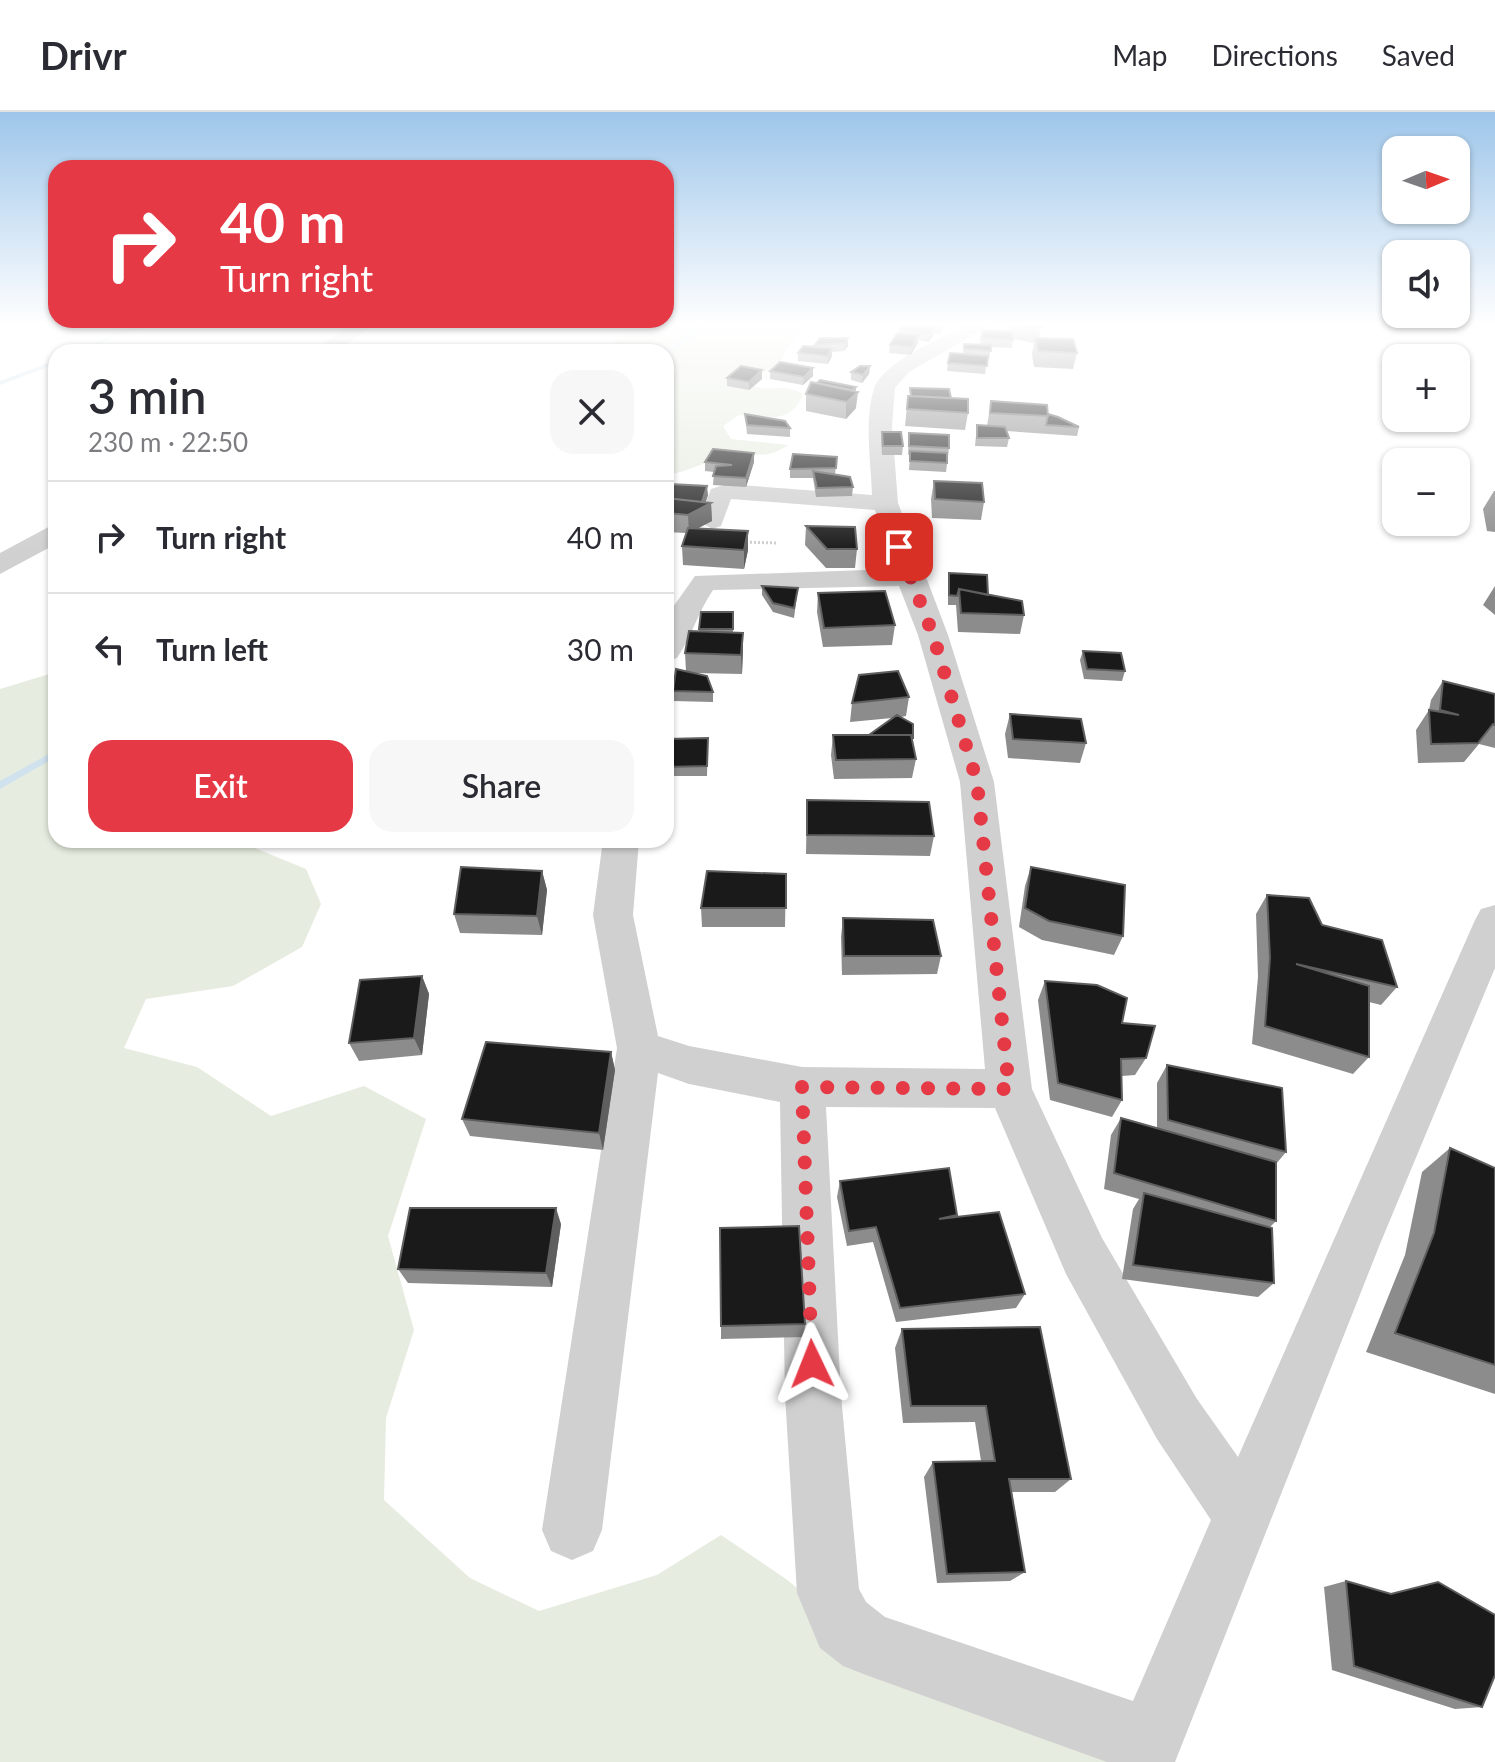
<!DOCTYPE html>
<meta charset="utf-8">
<style>
body{margin:0;font-family:Lato,sans-serif;background:#f7f7f7;color:#2b2b33;height:100vh;display:flex;flex-direction:column;font-size:30px;white-space:nowrap}
*{box-sizing:border-box;margin:0}
p{font-size:26px;color:#7c7c81}
.icon{flex:none;width:44px;height:44px;fill:none;stroke:currentColor;stroke-width:2;stroke-linecap:round;stroke-linejoin:round}
.map{position:relative;flex:1;overflow:hidden}
.side{position:absolute;left:48px;top:232px;width:626px;height:504px;display:flex;flex-direction:column;background:#fff;border-radius:24px;box-shadow:0 2px 6px #0004}
.side>*{flex:none}
.top-card{position:absolute;left:48px;top:48px;width:626px;height:168px;border-radius:24px;box-shadow:0 2px 6px #0004;background:#e63946;color:#fff;overflow:hidden}
.needle{width:52px;rotate:88deg}
.tools{position:absolute;left:1382px;top:24px;display:grid;gap:16px}
.tools a{display:grid;place-items:center;width:88px;height:88px;border-radius:16px;background:#fff;box-shadow:0 2px 6px #0004;font-size:40px}
.pin{position:absolute;display:grid;place-items:center;width:68px;height:68px;color:#fff;margin:-34px;border-radius:16px;box-shadow:0 4px 12px #0006}
.me{position:absolute;width:88px;margin:-44px;rotate:358deg;stroke-linejoin:round;filter:drop-shadow(0 0 6px #0008)}
.turn{display:flex;align-items:center;gap:28px;height:168px;padding:0 40px;font-size:36px}
.turn .icon{width:104px;height:104px;stroke-width:2.5}
.turn b{display:block;font-size:56px;line-height:68px}
.round{display:grid;place-items:center;flex:none;width:84px;height:84px;border-radius:24px;background:#f7f7f7}
.overview{display:flex;align-items:center;justify-content:space-between;height:136px;padding:0 40px}
h1{font-size:48px;font-weight:600;line-height:60px}
.primary-button{display:flex;gap:16px;margin-top:auto;padding:16px 40px}
.primary-button a{flex:1;height:92px;border-radius:24px;background:#e63946;color:#fff;font-size:32px;font-weight:600;line-height:92px;text-align:center}
.primary-button a+a{background:#f7f7f7;color:#2b2b33}
ul{padding:0;list-style:none}
li{display:flex;align-items:center;gap:24px;height:112px;padding:0 40px;border-top:2px solid #e1e1e2}
li div{flex:1}
li b{display:block;font-size:30px}
li em{font-style:normal}
header{display:flex;align-items:center;gap:48px;box-sizing:border-box;height:112px;padding:0 40px;background:#fff;border-bottom:2px solid #e1e1e2}
header strong{font-size:38px}
nav{display:flex;gap:44px;margin-inline-start:auto;font-size:28px}
.map>svg:first-child{display:block}
</style>
<header>
<strong>Drivr</strong>
<nav><a>Map</a><a>Directions</a><a>Saved</a></nav>
</header>
<div class="map">
<svg width="1495" height="1650" viewBox="0 0 1495 1650">
<rect width="100%" height="100%" fill="#fff"/>
<!-- green -->
<path fill="#e6ecdf" d="M639,211H809L786,237L779,253L761,262L753,274C770,281 783,270 803,282C793,312 764,306 739,303L723,314L731,327L788,333C762,351 752,337 727,343C705,349 689,360 666,363V240H606L620,223Z
M56,560V728H252V735L306,757L321,792L302,835L233,874L146,887L124,936L197,955L271,1004L364,974L426,1007L388,1124L414,1218L386,1306L384,1388L470,1466L539,1499L657,1463L721,1423L786,1467L843,1513L1119,1650H0V577Z"/>
<g fill="none" stroke-linecap="round" stroke-linejoin="round">
<!-- stream -->
<path fill="#cfe2ee" fill-rule="evenodd" d="M152,211H162L116,224L85,240H77L112,222Z
M701,211H708L666,245V240Z
M56,248V252L0,273V269Z
M56,638V645L0,677V669Z"/>
<!-- path -->
<path stroke="#cdcdcd" stroke-width="3" stroke-dasharray="2 2" stroke-linecap="butt" d="M742,430L777,431"/>
<!-- minor -->
<path fill="#d0d0d0" fill-rule="evenodd" d="M971,211H994L909,260L895,276L892,313L898,391L948,523L994,670L1032,977L1102,1126L1197,1287L1238,1345L1475,808L1481,797L1495,793V856L1380,1132L1175,1650H1107L866,1563L843,1554L820,1536L797,1481L785,1283L780,990L689,972L658,961L602,1418L593,1439L572,1448L551,1439L542,1418L617,936L593,803L603,728H639L633,803L658,924L689,934L802,955L985,957L960,670L918,523L899,474L713,478C698,500 691,526 677,546L666,549V505L695,464L893,457L875,398L731,387L721,414L712,417L699,409L711,377L727,372L872,383C871,349 864,309 874,277C883,249 946,224 971,211ZM826,995L995,996L1066,1162L1157,1327L1211,1408L1133,1589L885,1505L866,1490L859,1477L841,1283Z"/>
<!-- tertiary -->
<path fill="#d0d0d0" fill-rule="evenodd" d="M351,211H375L337,240H312Z
M56,411V432L0,462V441Z"/>
</g>
<!-- wall -->
<path fill="#8c8c8c" d="M806,211H825L824,215L806,214Z
M919,211H944L941,222L933,221L929,230L918,228L911,243L889,241L890,233L900,221V218L918,213Z
M1011,211H1041L1039,226L1077,241L1073,257L1034,255L1032,242L1034,231L1013,227L1012,236L991,235L989,247L987,246L985,262L947,259L948,251L963,242L964,232L981,233L980,226L982,218L1010,219Z
M848,226V234L844,239L832,240V244L828,252L798,249V241L814,235L815,233Z
M870,254L869,262L862,271L851,268V260Z
M813,256V264L803,273L770,267V259Z
M762,258V267L749,278L727,274V266Z
M817,271L856,275V296L846,307L806,299V282Z
M910,276L951,286L968,301L965,318L905,314L908,284H910Z
M991,289L1048,302L1079,315L1077,324L1006,319L1009,326L1007,335L975,334L977,313L987,314Z
M745,302L790,316V325L747,322Z
M882,320L903,334L902,343H882L881,328Z
M909,321L949,336L946,360L909,358L910,343H908Z
M754,341V350L746,375L713,373L714,360L705,359V350Z
M837,345L835,362L853,375L852,384L816,385L813,366H790V357Z
M934,369L984,390L981,408L932,406L931,387Z
M1494,379H1495V420L1487,419L1483,397Z
M666,383H708L705,391H711L712,409L698,416L748,438L744,457L683,453L682,434L686,421L666,420Z
M806,414L857,437L855,456H826L805,433Z
M949,461L1024,503L1020,522L958,520L956,493H948V470Z
M762,474L798,476L794,506L773,500L762,483Z
M1495,474V503L1483,493Z
M818,481L895,513L892,533L823,535L817,500Z
M701,500H733V521H743L742,562L694,561L713,580V590L673,589V579L686,559L685,541L699,520Z
M1083,539L1125,559L1122,569L1084,567L1080,548Z
M1443,569L1495,582V636L1479,632L1464,650L1418,651L1416,618L1429,598L1431,588Z
M909,585L906,604L901,605L913,626L912,630L916,647L912,666L834,667L831,643L833,623H869L892,606L850,610L852,591Z
M1010,602L1086,631L1080,651L1008,646L1005,622Z
M708,626L707,664H666V627Z
M807,688L934,724L930,744L806,742Z
M1031,755L1123,824L1114,843L1042,828L1019,815L1025,774Z
M542,759L547,778L542,823L460,821L454,802Z
M786,762L785,815H702L701,796Z
M1267,783L1322,813L1397,875L1381,893L1369,890V945L1353,962L1252,932L1258,865L1256,802Z
M843,806L941,844L937,862L842,863L841,825Z
M422,864L429,882L422,943L359,949L349,931Z
M1045,869L1122,911L1146,946L1135,963L1122,964V988L1112,1005L1050,988L1038,888Z
M611,940L615,958L603,1038L470,1024L462,1007Z
M1167,953L1286,1040L1276,1052V1109L1270,1115L1274,1171L1258,1185L1122,1167L1133,1097L1139,1087L1104,1077L1111,1023L1121,1006L1157,1017V971Z
M1450,1036L1495,1056V1282L1366,1240L1405,1143L1422,1060Z
M840,1069L957,1103L956,1105L1025,1182L1016,1196L896,1210L873,1130L847,1134L837,1085Z
M561,1112L552,1175L408,1171L398,1157Z
M805,1212L804,1225L721,1227V1214Z
M902,1217L1071,1367L1055,1380H1012L1025,1460L1010,1469L937,1471L924,1365L933,1350L981,1349L975,1310L903,1311L895,1236Z
M1346,1469L1482,1595L1455,1597L1332,1558L1324,1475Z"/>
<!-- shaded-wall -->
<path fill="#5f5f5f" d="M934,215L933,223L929,230L930,222Z
M919,223L918,231L911,243L912,235Z
M848,226V234L844,239L845,231Z
M832,236V244L828,252V244Z
M870,254L869,262L862,271L863,263Z
M813,256V264L803,273L804,265Z
M762,258V267L749,278V270Z
M856,275L855,282L858,280L856,296L846,307V285Z
M754,341V350L746,375V366Z
M669,351V360L666,367V356Z
M707,374L708,383L704,395L711,391L712,409L689,421L688,403L702,390Z
M748,419V438L744,457V438Z
M743,521V540L742,562L741,543Z
M542,759L547,778L542,823L537,804Z
M422,864L429,882L422,943L414,926Z
M611,940L615,958L603,1038L599,1021Z
M556,1096L561,1112L552,1175L546,1161Z"/>
<!-- building -->
<path fill="#1a1a1a" stroke="#5f5f5f" stroke-width="2" d="M904,211L918,213L919,211H943L942,214L927,213L934,215L930,222L900,218Z
M1013,211H1041L1042,216Z
M982,218L1012,219L1013,228L983,226Z
M897,221L919,223L912,235L890,233Z
M820,226H848L845,231L815,233Z
M1035,226L1073,227L1077,241L1038,239Z
M964,232L991,233V239L964,237Z
M803,234L832,236L828,244L798,241Z
M950,241L988,244L987,254L948,251Z
M780,250L813,256L804,265L770,259Z
M741,254L762,258L749,270L727,266Z
M860,254H870L863,263L851,260Z
M820,268L856,275L852,278L817,271Z
M811,270L858,280L847,290L806,282Z
M910,276L949,277L951,286L911,284Z
M908,284L968,287V301L907,297Z
M991,289L1047,293L1048,304L990,301Z
M745,302L785,309L790,316L747,313Z
M1048,302L1058,305L1079,315L1046,313Z
M977,313L1005,315L1009,326H977Z
M882,320H901L903,334H883Z
M909,321L949,323V336L909,334Z
M713,337L754,341L746,366L713,364L716,354L732,353L705,350Z
M910,339L947,341V351L910,349Z
M793,342L837,345L836,356L790,357Z
M813,359L850,365L853,375L817,376Z
M934,369L982,371L984,390L935,387Z
M670,372L707,374L702,390L666,386Z
M666,386L711,391L688,403L666,401Z
M806,414L855,415L857,437H827Z
M688,416L748,419L744,438L682,434Z
M949,461L987,463L988,483L959,477L957,484L949,483Z
M762,474L798,476L794,496L773,491Z
M959,477L1022,489L1024,503L961,501Z
M885,479L895,513L824,516L818,481Z
M701,500H733V517H699Z
M689,519L743,521L741,543L685,541Z
M1083,539L1121,541L1125,559L1087,557Z
M676,557L707,564L713,580L673,579Z
M898,559L909,585L852,591L859,563Z
M1443,569L1495,582V613L1493,612L1478,631L1431,632L1429,598L1459,603L1440,598Z
M1010,602L1081,607L1086,631L1013,627Z
M897,603L913,612V626H912L911,623H869Z
M833,623H911L916,647L836,648Z
M708,626L707,654L666,655V627Z
M807,688L929,690L934,724L807,723Z
M461,755L542,759L537,804L454,802Z
M1031,755L1125,773L1123,824L1049,809L1025,796Z
M707,759L786,762V796H701Z
M1267,783L1309,786L1322,813L1382,828L1397,875L1296,852L1369,874V945L1265,914L1270,846Z
M843,806L933,808L941,844H844Z
M422,864L414,926L349,931L360,868Z
M1045,869L1097,873L1127,886L1122,911L1155,914L1146,946L1121,947L1122,988L1058,971Z
M486,930L611,940L599,1021L462,1007Z
M1167,953L1282,976L1286,1040L1168,1008Z
M1121,1006L1276,1050V1109L1114,1061Z
M1450,1036L1495,1056V1253L1395,1221L1434,1121Z
M949,1056L957,1103L939,1107L999,1100L1025,1182L900,1196L876,1115L849,1119L840,1069Z
M1144,1081L1272,1116L1274,1171L1133,1153Z
M410,1096H556L546,1161L398,1157Z
M799,1114L805,1212L721,1214L720,1116Z
M1040,1215L1071,1367H1009L1025,1460L947,1462L933,1350L995,1349L986,1294H911L902,1217Z
M1346,1469L1391,1482L1438,1470L1495,1503V1563L1482,1595L1354,1554Z"/>
<!-- sky -->
<linearGradient id="sky" x2="0" y2="1"><stop stop-color="#9ec6ea"/><stop offset="0.48" stop-color="#fff"/><stop offset="1" stop-color="#fff" stop-opacity="0"/></linearGradient>
<rect width="1495" height="442" fill="url(#sky)"/>
<g fill="none" stroke-linecap="round" stroke-linejoin="round">
<!-- route -->
<path stroke="#e63946" stroke-width="14" stroke-dasharray="0 25.2" d="M812,1252L802,975L1009,977L977,670L933,523L899,435"/>
</g>
</svg>
<div class="tools">
<a><svg class="needle" viewBox="-14 -14 28 28"><path d="M0-13l5 13h-10z" fill="#e53935"/><path d="M0 13l5-13h-10z" fill="#7c7c81"/></svg></a>
<a><svg class="icon" aria-label="sound" viewBox="0 0 24 24"><path d="M4 9h4l5-4v14l-5-4H4zM17 9q2 3 0 6"/></svg></a>
<a>+</a>
<a>−</a>
</div>
<div class="pin" style="left:899px;top:435px;background:#d93025"><svg class="icon" aria-label="arrive" viewBox="0 0 24 24"><path d="M6 21V4h12l-3 4 3 4H6"/></svg></div>
<svg class="me" style="left:812px;top:1252px" viewBox="-20 -20 40 40"><path d="M0-17L14 15 0 8-14 15z" fill="#e63946" stroke="#fff" stroke-width="4"/></svg>
<div class="top-card">
<div class="turn"><svg class="icon" aria-label="right" viewBox="0 0 24 24"><path d="M7 20v-9h11M14 6l5 5-5 5"/></svg><div><b>40 m</b>Turn right</div></div>
</div>
<section class="side">
<div class="overview"><div><h1>3 min</h1><p>230 m · 22:50</p></div><a class="round"><svg class="icon" aria-label="close" viewBox="0 0 24 24"><path d="M6 6l12 12M18 6L6 18"/></svg></a></div>
<ul>
<li><svg class="icon" aria-label="right" viewBox="0 0 24 24"><path d="M7 20v-9h11M14 6l5 5-5 5"/></svg><div><b>Turn right</b></div><em>40 m</em></li>
<li><svg class="icon" aria-label="left" viewBox="0 0 24 24"><path d="M17 20v-9H6M10 6l-5 5 5 5"/></svg><div><b>Turn left</b></div><em>30 m</em></li>
</ul>
<div class="primary-button"><a>Exit</a><a>Share</a></div>
</section>
</div>
